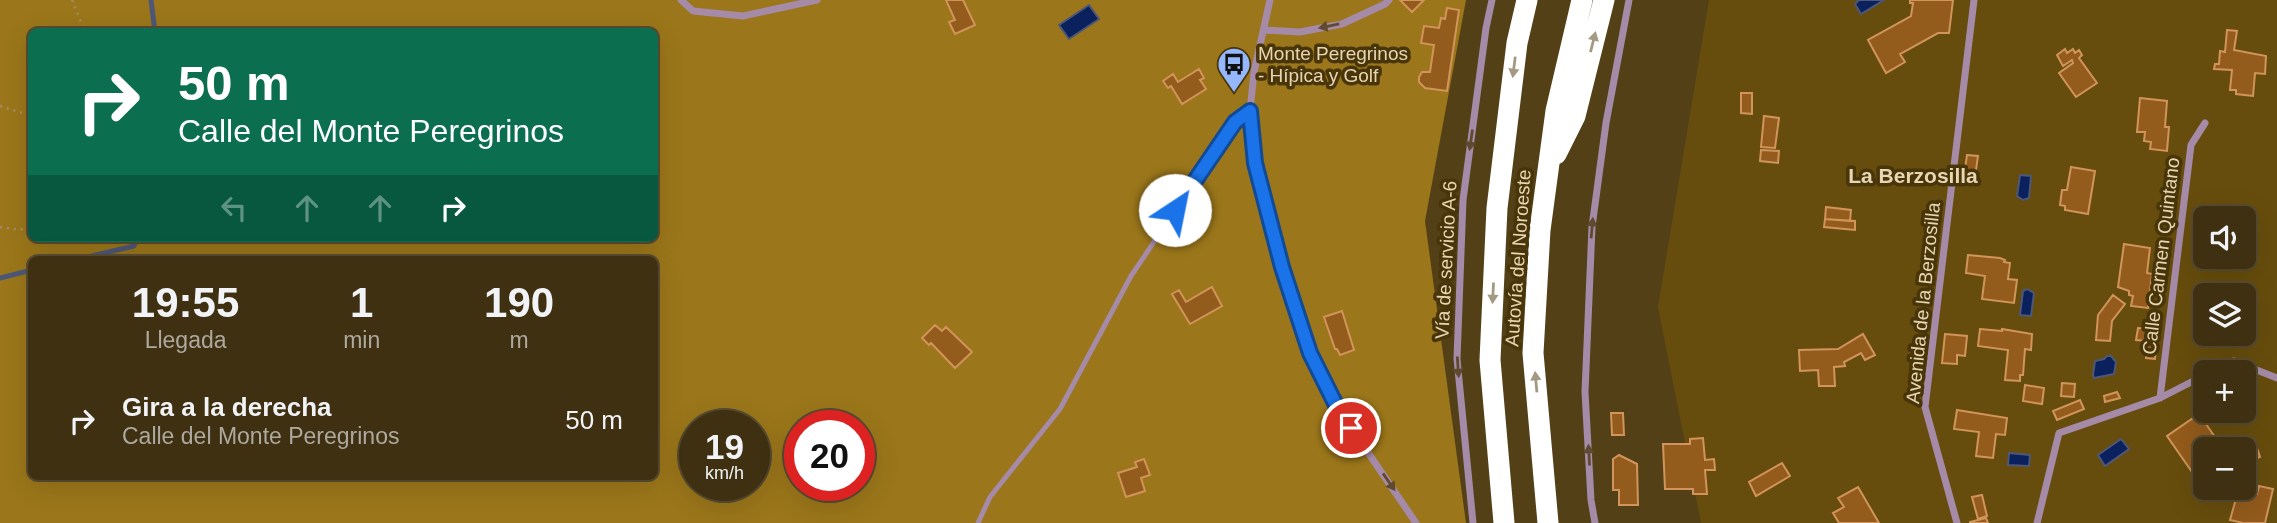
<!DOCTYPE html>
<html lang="es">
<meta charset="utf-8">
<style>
body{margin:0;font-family:Helvetica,sans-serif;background:#493c1f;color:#f1f3f6;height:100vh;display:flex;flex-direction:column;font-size:26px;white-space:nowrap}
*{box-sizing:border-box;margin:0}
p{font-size:23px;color:#ada99f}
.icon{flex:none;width:38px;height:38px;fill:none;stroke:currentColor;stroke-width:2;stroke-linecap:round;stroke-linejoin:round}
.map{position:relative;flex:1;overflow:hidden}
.side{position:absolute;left:28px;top:256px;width:630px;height:224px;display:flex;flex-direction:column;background:#3e3011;border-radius:10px;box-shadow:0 7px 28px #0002,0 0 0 2px #574b31}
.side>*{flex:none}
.top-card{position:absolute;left:28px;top:28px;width:630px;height:214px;border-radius:10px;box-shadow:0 7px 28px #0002,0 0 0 2px #574b31;background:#0b6e4f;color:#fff;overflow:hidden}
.buttons{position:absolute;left:2193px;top:206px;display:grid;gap:14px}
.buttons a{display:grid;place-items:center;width:63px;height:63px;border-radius:10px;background:#3e3011;box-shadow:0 7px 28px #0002,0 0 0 2px #574b31;font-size:35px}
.speed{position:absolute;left:679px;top:410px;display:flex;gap:14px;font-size:35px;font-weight:700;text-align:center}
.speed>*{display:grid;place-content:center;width:91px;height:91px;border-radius:50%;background:#3e3011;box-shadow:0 7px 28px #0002,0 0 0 2px #574b31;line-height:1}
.speed small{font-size:18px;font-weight:400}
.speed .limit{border:10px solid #d22;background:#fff;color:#111}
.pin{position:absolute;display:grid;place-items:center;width:60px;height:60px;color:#fff;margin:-30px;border:4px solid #fff;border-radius:50%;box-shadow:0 2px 7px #0007}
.me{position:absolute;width:77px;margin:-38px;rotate:34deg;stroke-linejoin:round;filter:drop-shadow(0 0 5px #0008)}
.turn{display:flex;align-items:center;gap:24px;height:147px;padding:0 35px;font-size:32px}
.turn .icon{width:91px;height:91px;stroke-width:2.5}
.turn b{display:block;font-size:49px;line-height:60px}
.lanes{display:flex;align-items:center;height:66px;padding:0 35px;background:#0003;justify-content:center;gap:35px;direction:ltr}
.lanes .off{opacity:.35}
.eta{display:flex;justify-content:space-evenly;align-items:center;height:119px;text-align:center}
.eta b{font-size:42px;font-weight:700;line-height:49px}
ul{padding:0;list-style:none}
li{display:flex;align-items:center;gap:21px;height:91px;padding:0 35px}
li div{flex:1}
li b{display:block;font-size:26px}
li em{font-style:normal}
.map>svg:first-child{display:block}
</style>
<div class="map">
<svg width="2277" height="523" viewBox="0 0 2277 523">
<rect width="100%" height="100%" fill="#534017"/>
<!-- green -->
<path fill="#674d0d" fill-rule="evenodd" d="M1709,0H2277V523H1701L1658,307ZM2205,219H2244V257H2205ZM2205,296H2244V334H2205ZM2205,373H2244V411H2205ZM2205,450H2244V488H2205Z"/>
<!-- forest -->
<path fill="#9b761a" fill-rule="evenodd" d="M0,0H1466L1425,221L1466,523H0ZM32,32H654V238H32ZM32,259H654V476H32ZM695,425H754V485H695ZM800,425H859V485H800Z"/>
<!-- water -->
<path fill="#0a215e" stroke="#4d5777" stroke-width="2" d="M1859,0H1884L1861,14L1855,4Z
M1089,5L1099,19L1069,39L1059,25Z
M2020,175L2031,176L2029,198L2023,200L2017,196Z
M2027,289L2034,293L2031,316L2020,315L2023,291Z
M2107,356H2111L2116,362L2114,374L2094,378L2093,375L2095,361L2104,359Z
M2121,439L2129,449L2105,466L2098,455Z
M2009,453L2030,455L2029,466L2008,465Z"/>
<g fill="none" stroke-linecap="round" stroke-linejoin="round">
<!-- stream -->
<path stroke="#4d5777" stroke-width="5" d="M151,0L155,32
M79,259L134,246L138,238
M0,278L32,270"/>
</g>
<!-- building -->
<path fill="#935b1c" stroke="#d1945a" stroke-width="2" d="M946,0H963L975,25L955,34L949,22L955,20Z
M1400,0H1424L1412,12Z
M1910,0H1953L1949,33H1938L1900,54L1905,62L1886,73L1868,40L1911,16L1913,3H1910Z
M1447,8L1459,10L1447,91L1425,88L1419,82V77L1422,72H1430L1434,45L1421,43L1424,26L1439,28L1441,18L1445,19Z
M2227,30L2237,31L2234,50L2266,56L2265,74L2255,73L2253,96L2236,94V90H2230L2232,70L2214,69L2215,64H2219L2220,51L2225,52Z
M2065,49L2067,53L2073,49L2075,53L2079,50L2082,55L2079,58L2097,83L2076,97L2059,73L2073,63L2072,60L2063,66L2057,55Z
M1199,69L1204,78L1200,80L1206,89L1182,104L1171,86L1168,88L1163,81L1173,74L1178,82Z
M1741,93H1752V114L1741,113Z
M2140,98L2167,101L2165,127H2169L2167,151L2150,149L2151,142L2144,141L2145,132H2137Z
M1764,116L1779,118L1775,148L1761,147Z
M1761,150L1779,151L1778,163L1760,161Z
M1967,155L1978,156L1975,177L1964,176Z
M2071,167L2095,171L2088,214L2065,210V206L2060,205L2062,190H2067Z
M1826,207L1851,210L1850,221L1825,219Z
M1825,219L1855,221V230L1824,227Z
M2124,244L2150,248L2147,273L2152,274L2148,308L2131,306L2133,296L2129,295V291L2118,287Z
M1968,255L2000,258L2005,260L2004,262L2010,263L2008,279L2017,280L2014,303L1982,299L1985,276L1966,273Z
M1212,287L1222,306L1190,324L1172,294L1179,290L1186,302Z
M2113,295L2125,304L2112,321L2110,341L2096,340L2098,315Z
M1342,311L1354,350L1340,355L1337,349H1335L1324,317Z
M935,325L942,331L946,327L972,352L955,368L931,343L929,345L922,338Z
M2138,328L2158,330L2155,359L2146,358L2148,341L2136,340Z
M1980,329L2002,331V329L2032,334L2031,350L2025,349L2023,375H2020V381L2005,380L2008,350L1978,346Z
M1863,334L1875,355L1865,360L1861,353L1844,362L1845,366L1834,367L1835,386H1819L1818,370L1800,371L1799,350L1838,349Z
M1945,334L1967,336L1965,356L1957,355V364L1942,363Z
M2062,383L2075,384L2074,397L2061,396Z
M2025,385L2044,388L2042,404L2023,401Z
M2117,392L2120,398L2105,402L2104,396Z
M2080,400L2084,409L2057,420L2053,411Z
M1957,410L2007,418L2005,435L1996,434L1993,458L1976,456L1979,432L1954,429Z
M1611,413H1623L1624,435H1612Z
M2199,414L2224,450H2205V483L2201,485L2167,436Z
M1703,438L1705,460L1714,459L1715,470H1705L1707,494H1693V489H1665L1663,444H1690V439Z
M2257,448L2260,457L2255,459L2252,450Z
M1619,455L1637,464L1638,505H1619V490H1613V459Z
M1144,459L1150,475L1141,478L1145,491L1126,497L1118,473L1137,467L1135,462Z
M1782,463L1790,476L1756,496L1749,482Z
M2259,486L2273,489L2265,523H2243L2230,520L2237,495L2248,498L2250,492L2257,494Z
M1858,487L1879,523H1839L1833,513L1844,507L1838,498Z
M1982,495L1987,516L1978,519L1972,497Z
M1986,518L1988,523H1970V522Z"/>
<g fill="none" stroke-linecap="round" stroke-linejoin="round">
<!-- path -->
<path stroke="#a28f69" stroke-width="2.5" stroke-dasharray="2 5" stroke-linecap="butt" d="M72,0L85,32
M0,106L32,116
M0,227L20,230L32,224"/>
<!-- lane -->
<path stroke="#a58ba7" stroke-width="5" d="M978,523L990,497L1060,409L1131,276L1235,122L1250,111"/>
<!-- street -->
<path stroke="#a58ba7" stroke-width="7" d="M681,0L693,11L743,16L817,0
M1270,0L1254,72L1250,111L1255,163L1282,267L1310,353L1337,407L1416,523
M1264,30L1300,32L1342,24L1385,4L1389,0
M2210,373L2234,361L2277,378
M2160,398L2191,145L2205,123
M1473,523L1457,359L1463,200L1486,28L1492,0
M1595,523L1591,500L1585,392L1592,227L1606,123L1629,0
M1957,523L1925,407L1974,0
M2037,523L2059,433L2160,398L2205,375"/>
<!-- highway -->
<path stroke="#fff" stroke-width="21" d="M1556,154L1575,116L1604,0
M1504,523L1490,360L1497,208L1517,43L1527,0
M1548,523L1533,353L1540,230L1556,111L1582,0"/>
</g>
<!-- one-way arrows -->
<defs><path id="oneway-solid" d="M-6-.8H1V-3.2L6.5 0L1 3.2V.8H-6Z" transform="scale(1.75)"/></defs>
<g fill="#5f4a31">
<use href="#oneway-solid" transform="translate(1329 26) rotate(169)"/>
<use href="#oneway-solid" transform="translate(1471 140) rotate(98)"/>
<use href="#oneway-solid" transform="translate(1592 228) rotate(-85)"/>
<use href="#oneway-solid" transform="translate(1458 367) rotate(86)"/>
<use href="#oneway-solid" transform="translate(1589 455) rotate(-93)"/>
<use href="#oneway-solid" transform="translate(1389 482) rotate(55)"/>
</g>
<g fill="#a49a84">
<use href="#oneway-solid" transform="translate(1593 42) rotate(-76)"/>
<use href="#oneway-solid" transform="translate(1514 67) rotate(97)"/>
<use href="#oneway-solid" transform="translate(1493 293) rotate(93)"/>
<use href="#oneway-solid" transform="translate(1536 382) rotate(-95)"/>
</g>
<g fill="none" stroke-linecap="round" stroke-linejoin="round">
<defs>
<path id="route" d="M1175,210L1235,122L1250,111L1255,163L1282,267L1310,353L1337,407L1351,428"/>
</defs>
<!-- route casing -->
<use href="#route" stroke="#114b97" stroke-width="18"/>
<!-- route -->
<use href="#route" stroke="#1a73e8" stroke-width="12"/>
</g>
<!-- icons -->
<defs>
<symbol id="bus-pin" viewBox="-11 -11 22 30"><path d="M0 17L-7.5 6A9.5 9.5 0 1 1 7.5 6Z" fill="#94b7fd" stroke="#48350a"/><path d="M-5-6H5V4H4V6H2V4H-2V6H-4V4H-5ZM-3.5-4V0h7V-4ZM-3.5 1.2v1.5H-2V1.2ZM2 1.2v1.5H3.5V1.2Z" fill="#111"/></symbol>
</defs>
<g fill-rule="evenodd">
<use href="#bus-pin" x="1215" y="45" width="38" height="52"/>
</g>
<g text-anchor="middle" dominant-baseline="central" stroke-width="7" stroke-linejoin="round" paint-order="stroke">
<!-- poi labels -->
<g font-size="19" fill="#e8d5b1" stroke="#48350a" text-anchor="start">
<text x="1258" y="53">Monte Peregrinos<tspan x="1258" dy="22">- Hípica y Golf</tspan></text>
</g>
<!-- street labels -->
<g font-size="19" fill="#e8d5b1" stroke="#48350a">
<text transform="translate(2161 256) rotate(-83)">Calle Carmen Quintano</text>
<text transform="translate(1518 258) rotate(-86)">Autovía del Noroeste</text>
<text transform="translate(1446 260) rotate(-87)">Vía de servicio A-6</text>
<text transform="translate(1923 303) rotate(-84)">Avenida de la Berzosilla</text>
</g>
<!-- neighbourhood labels -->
<g font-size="21" font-weight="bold" fill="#e8d5b1" stroke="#48350a">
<text x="1913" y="175">La Berzosilla</text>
</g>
</g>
</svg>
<div class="buttons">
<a><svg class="icon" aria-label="sound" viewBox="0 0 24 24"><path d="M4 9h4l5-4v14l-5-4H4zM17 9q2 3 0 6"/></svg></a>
<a><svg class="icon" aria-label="layers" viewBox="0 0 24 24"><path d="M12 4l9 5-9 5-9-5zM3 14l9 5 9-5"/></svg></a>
<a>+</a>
<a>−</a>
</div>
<div class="speed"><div>19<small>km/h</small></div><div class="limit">20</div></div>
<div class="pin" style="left:1351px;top:428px;background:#d93025"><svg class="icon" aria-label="arrive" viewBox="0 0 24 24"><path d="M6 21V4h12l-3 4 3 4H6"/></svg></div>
<svg class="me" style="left:1175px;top:210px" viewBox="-20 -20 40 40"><circle r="19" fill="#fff"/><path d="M0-13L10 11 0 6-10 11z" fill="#1a73e8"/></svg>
<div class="top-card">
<div class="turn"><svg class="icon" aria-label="right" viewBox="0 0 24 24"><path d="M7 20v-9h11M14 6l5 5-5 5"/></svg><div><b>50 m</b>Calle del Monte Peregrinos</div></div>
<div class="lanes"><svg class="icon off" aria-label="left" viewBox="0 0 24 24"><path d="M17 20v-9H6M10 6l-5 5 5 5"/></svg><svg class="icon off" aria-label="ahead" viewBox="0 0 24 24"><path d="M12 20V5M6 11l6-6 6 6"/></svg><svg class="icon off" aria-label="ahead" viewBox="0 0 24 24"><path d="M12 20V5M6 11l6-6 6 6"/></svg><svg class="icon" aria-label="right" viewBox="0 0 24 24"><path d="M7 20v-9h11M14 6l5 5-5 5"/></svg></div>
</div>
<section class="side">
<div class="eta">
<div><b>19:55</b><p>Llegada</p></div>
<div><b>1</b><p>min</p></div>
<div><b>190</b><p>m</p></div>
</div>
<ul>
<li><svg class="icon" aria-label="right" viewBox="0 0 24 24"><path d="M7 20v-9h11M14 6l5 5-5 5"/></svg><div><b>Gira a la derecha</b><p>Calle del Monte Peregrinos</p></div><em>50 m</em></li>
</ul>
</section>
</div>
